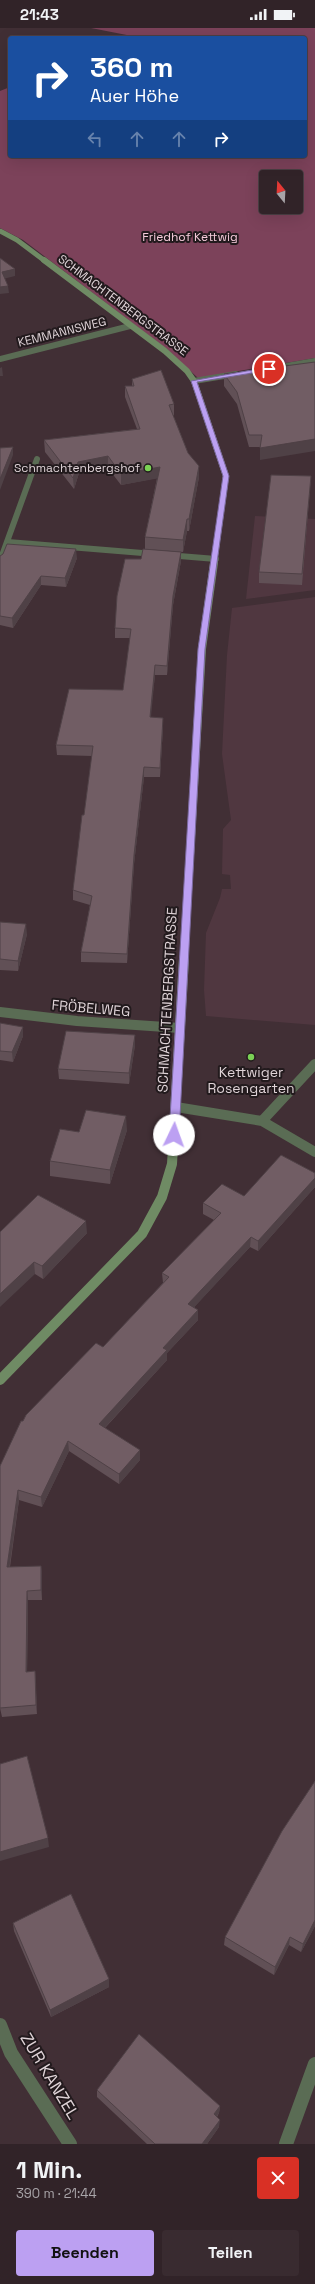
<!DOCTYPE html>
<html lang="de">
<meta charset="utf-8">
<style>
body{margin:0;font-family:"Space Grotesk",sans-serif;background:#392b30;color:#f1f3f6;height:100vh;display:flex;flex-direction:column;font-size:15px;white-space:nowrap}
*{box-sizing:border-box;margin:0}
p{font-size:13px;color:#a8a4a8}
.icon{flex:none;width:22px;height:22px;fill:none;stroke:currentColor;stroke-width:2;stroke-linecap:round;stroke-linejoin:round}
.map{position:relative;height:2116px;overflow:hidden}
.side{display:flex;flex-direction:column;background:#312328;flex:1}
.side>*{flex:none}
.top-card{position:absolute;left:8px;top:8px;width:299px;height:122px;border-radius:4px;box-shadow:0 4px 16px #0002,0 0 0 1px #4c4045;background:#1a4fa0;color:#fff;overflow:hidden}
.needle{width:26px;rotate:342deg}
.buttons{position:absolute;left:259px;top:142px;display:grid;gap:8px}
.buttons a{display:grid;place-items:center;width:44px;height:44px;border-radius:4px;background:#312328;box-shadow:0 4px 16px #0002,0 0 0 1px #4c4045;font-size:20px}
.pin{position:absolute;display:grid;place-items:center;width:34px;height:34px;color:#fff;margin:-17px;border:2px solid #fff;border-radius:50%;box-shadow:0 1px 4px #0007}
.me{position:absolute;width:44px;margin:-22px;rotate:3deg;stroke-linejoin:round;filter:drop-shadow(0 0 3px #0008)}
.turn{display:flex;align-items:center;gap:14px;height:84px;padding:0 16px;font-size:18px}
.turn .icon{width:52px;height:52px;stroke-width:2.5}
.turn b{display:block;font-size:28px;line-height:34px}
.lanes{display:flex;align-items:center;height:38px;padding:0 16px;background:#0003;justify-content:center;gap:20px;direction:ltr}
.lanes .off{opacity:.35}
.round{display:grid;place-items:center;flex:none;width:42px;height:42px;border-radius:4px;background:#392b30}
.headline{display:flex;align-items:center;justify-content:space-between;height:68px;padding:0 16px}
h1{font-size:24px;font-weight:700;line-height:30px}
.primary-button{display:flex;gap:8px;margin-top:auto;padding:8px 16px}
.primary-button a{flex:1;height:46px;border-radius:4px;background:#bca0f2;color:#111;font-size:16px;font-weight:700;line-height:46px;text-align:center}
.primary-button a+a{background:#392b30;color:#f1f3f6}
.status{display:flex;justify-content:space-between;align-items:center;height:28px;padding:0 20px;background:#312328;direction:ltr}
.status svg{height:11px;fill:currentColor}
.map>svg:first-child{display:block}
</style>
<div class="status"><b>21:43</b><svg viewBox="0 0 49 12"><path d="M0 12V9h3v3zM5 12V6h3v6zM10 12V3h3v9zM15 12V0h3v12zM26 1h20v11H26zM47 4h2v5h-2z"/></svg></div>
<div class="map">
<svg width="315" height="2116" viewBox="0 0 315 2116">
<rect width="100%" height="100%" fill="#412f35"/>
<!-- built -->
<path fill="#503740" d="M255,488L315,491V562L246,571Z
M315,569V997L206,988L204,962L206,905L220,870L222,861H231L230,847L222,846L223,801L231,792L222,726L227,627L232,580Z"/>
<!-- green -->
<path fill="#7c425a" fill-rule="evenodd" d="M91,0H315V330L198,350L168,322L23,212L0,200V63L10,59V128H305V10H135L137,9ZM266,149H296V179H266Z"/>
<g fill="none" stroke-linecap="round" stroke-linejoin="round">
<!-- street-far2 -->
<path stroke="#5a6c54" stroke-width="6" d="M0,331L130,298
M281,339L315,333
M194,353L236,346
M8,514L216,531
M0,533L37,431"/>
<!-- street-far1 -->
<path stroke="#5a6c54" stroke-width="10" d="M0,984L77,993L180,1000
M176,1079L262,1093L315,1124
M262,1093L315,1036"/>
<!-- street -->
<path stroke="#5a6c54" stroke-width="14" d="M0,1997L11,2025L70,2116
M286,2116L315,2036"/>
<!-- secondary-far3 -->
<path stroke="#6f8b64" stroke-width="5" d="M0,203L17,212L45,233"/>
<!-- secondary-far2 -->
<path stroke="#6f8b64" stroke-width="6" d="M44,232L165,323L187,343L194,353L226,448L214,536"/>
<!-- secondary-far1 -->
<path stroke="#6f8b64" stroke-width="8" d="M184,931L202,621L214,535"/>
<!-- secondary -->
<path stroke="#6f8b64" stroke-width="10" d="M0,1352L142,1206L162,1169L172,1136L184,930"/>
</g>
<!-- wall -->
<path fill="#615056" d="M315,334L260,432V419H249L237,376L224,358V346Z
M132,351L174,376V387H173L188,425L199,449L189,503H187L183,524L145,521V509L157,450L121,457L108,440L79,445L74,461L45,424L44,412L137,401L125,369V358H132Z
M311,448L302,557L259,555V544Z
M181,524V533L173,577L167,647H155L150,689L163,699L160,749H144L134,836L127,935L81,934V924L90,877L73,872V862L84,787L92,728L57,727L56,717L123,662L130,610H115V600L141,531Z
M0,528L77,530L66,559L41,557L13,600L0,597Z
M0,894L27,906L18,943L0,942Z
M0,995L23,1008L13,1034L0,1032Z
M135,1017L129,1056L59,1051L58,1041Z
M127,1102L110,1156L50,1148V1133L79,1104Z
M315,1145V1159L258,1223L250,1219L194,1279L198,1282V1292L167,1325V1332L105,1400L140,1432L119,1456L69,1423L42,1479L19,1472L10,1539L41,1538L42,1547V1572H28L27,1644L35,1643L37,1686L2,1689L0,1680V1438L23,1393L103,1319L163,1255L162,1245L214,1192L203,1186V1175L244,1168Z
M0,1204L87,1205L43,1251L35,1246Z
M13,1895L109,1959L51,1989L14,1903Z
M315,1898L301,1924L289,1917L274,1947L224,1917L225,1909Z
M97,2062L220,2078L219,2085L217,2089L219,2099L207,2116H147L97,2069Z"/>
<!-- shaded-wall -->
<path fill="#4f4146" d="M15,241V248L3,251L2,244Z
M8,258L9,265L0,266V259Z
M2,339L3,348H0V340Z
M315,411V423L260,432V420Z
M13,419V427L0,462V451Z
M108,428V440L79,445L74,461L73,450L78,434Z
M199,438V449L189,503V491Z
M160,439V450L121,457V446Z
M187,491V503L183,524V512Z
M76,521L77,530L66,559L65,550Z
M181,524V533L173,577L167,647V638L173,568Z
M41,548V557L13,600L12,590Z
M155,637V647L150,699V689Z
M163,690V699L160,749V740Z
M144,739V749L134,836L127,935V926L134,827Z
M26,896L27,906L18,943V933Z
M23,999V1008L13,1034L12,1024Z
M135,1007V1017L129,1056V1045Z
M126,1088L127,1102L110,1156V1142Z
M315,1150V1159L258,1223V1213Z
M86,1193L87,1205L43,1251L42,1238Z
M251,1209L250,1219L188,1286V1276Z
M34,1234L35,1246L0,1279V1266Z
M198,1282V1292L167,1325V1332L99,1406V1396L163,1320Z
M68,1413L69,1423L42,1479L41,1469Z
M140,1422V1432L119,1456V1446Z
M18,1462L19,1472L8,1549L7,1539Z
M41,1538L42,1547V1572L41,1562Z
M27,1563L28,1572L27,1653L26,1644Z
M35,1643L36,1653L37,1686L36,1677Z
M48,1810L49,1819L0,1833V1824Z
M315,1892V1898L301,1924L303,1916Z
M290,1909L289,1917L274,1947L275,1939Z
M109,1951V1959L51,1989L50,1982Z
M220,2078L219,2085L213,2093L214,2086Z
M220,2092L219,2099L207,2116H202Z"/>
<!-- building -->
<path fill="#715d64" stroke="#4f4146" d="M0,230L15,241L2,244L8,258L0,259Z
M315,334V411L260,420L262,407H249L237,364L224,346Z
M161,342L174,376L169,377L188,425L199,438L189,491H187L183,512L145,509L160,439L121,446L108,428L78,434L73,450L44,412L140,401L125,358H134L132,351Z
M13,419L0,451V420Z
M271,447L311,448L302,546L259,544Z
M7,516L76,521L65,550L41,548L12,590L0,588V528L3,526Z
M143,521L181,524L173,568L167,638L155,637L150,689L163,690L160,740L144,739L134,827L127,926L81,924L92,868L73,862L82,787H84L93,718L56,717L69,661L123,662L131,601L115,600L117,568L125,531H141Z
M0,894L26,896L18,933L0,931Z
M0,995L23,999L12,1024L0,1023Z
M66,1003L135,1007L129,1045L58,1041Z
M86,1082L126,1088L110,1142L50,1133L60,1101L79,1104Z
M281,1127L315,1145V1150L258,1213L251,1209L188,1276L198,1282L163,1320L167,1322L99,1396L140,1422L119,1446L68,1413L41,1469L18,1462L7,1539L41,1538V1562L27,1563L26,1644L35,1643L36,1677L0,1680V1438L21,1393H23L26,1387L96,1315L103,1319L169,1249L162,1245L221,1185L203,1175L222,1156L244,1168Z
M38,1167L86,1193L42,1238L34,1234L0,1266V1204Z
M27,1728L48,1810L0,1824V1736Z
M315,1753V1892L303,1916L290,1909L275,1939L225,1909L282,1803Z
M71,1866L109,1951L50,1982L13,1895Z
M139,2006L220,2078L214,2086L220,2092L202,2116H155L97,2062Z"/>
<!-- route -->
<path fill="#bca0f2" stroke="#7a689d" d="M269,339L271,342L197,354L229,448L205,621L179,1107L174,1111L169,1107L198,621L223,448L191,353Z"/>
<!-- markers -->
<g fill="#7bd155" stroke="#221a1d" stroke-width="1.5">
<circle cx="148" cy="440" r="4"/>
<circle cx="251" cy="1029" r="4"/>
</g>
<g text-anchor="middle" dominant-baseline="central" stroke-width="4" stroke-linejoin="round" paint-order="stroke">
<!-- far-park labels -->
<g font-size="12" fill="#f5cbda" stroke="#221a1d">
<text x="190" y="209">Friedhof Kettwig</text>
</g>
<!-- far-street labels -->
<g font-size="12" fill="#dfd3d7" stroke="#221a1d">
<text transform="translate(123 277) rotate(37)">SCHMACHTENBERGSTRASSE</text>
<text transform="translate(62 304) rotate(-14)">KEMMANNSWEG</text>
</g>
<!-- far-poi labels -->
<g font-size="12" fill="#dfd3d7" stroke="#221a1d" text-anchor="end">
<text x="140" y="440">Schmachtenbergshof</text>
</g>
<!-- street labels -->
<g font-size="14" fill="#dfd3d7" stroke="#221a1d">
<text transform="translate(167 972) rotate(-87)">SCHMACHTENBERGSTRASSE</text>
<text transform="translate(91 980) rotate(5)">FRÖBELWEG</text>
</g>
<!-- poi labels -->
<g font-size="14" fill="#dfd3d7" stroke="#221a1d">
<text x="251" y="1044">Kettwiger<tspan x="251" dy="16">Rosengarten</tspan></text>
</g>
<!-- near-street labels -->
<g font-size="17" fill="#dfd3d7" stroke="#221a1d">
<text transform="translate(50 2048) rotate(59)">ZUR KANZEL</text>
</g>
</g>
</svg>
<div class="buttons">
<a><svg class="needle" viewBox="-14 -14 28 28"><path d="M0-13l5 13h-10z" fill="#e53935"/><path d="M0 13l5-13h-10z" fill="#a8a4a8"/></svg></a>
</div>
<div class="pin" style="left:269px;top:341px;background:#d93025"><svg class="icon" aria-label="arrive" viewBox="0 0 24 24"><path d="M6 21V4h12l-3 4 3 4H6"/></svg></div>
<svg class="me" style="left:174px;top:1107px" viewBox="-20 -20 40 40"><circle r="19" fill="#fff"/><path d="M0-13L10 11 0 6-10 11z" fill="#bca0f2"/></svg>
<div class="top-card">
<div class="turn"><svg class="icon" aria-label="right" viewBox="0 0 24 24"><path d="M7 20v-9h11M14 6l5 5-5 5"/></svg><div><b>360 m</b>Auer Höhe</div></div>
<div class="lanes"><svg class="icon off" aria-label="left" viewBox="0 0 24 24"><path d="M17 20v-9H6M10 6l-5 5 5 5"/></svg><svg class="icon off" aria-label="ahead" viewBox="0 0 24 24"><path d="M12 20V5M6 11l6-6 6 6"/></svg><svg class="icon off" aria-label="ahead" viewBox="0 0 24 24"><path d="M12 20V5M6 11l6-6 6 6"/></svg><svg class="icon" aria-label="right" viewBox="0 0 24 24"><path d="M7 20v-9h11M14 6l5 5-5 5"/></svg></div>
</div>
</div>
<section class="side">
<div class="headline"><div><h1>1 Min.</h1><p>390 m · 21:44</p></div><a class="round" style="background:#d93025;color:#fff"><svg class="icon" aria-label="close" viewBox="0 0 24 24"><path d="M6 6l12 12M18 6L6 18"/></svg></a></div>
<div class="primary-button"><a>Beenden</a><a>Teilen</a></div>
</section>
